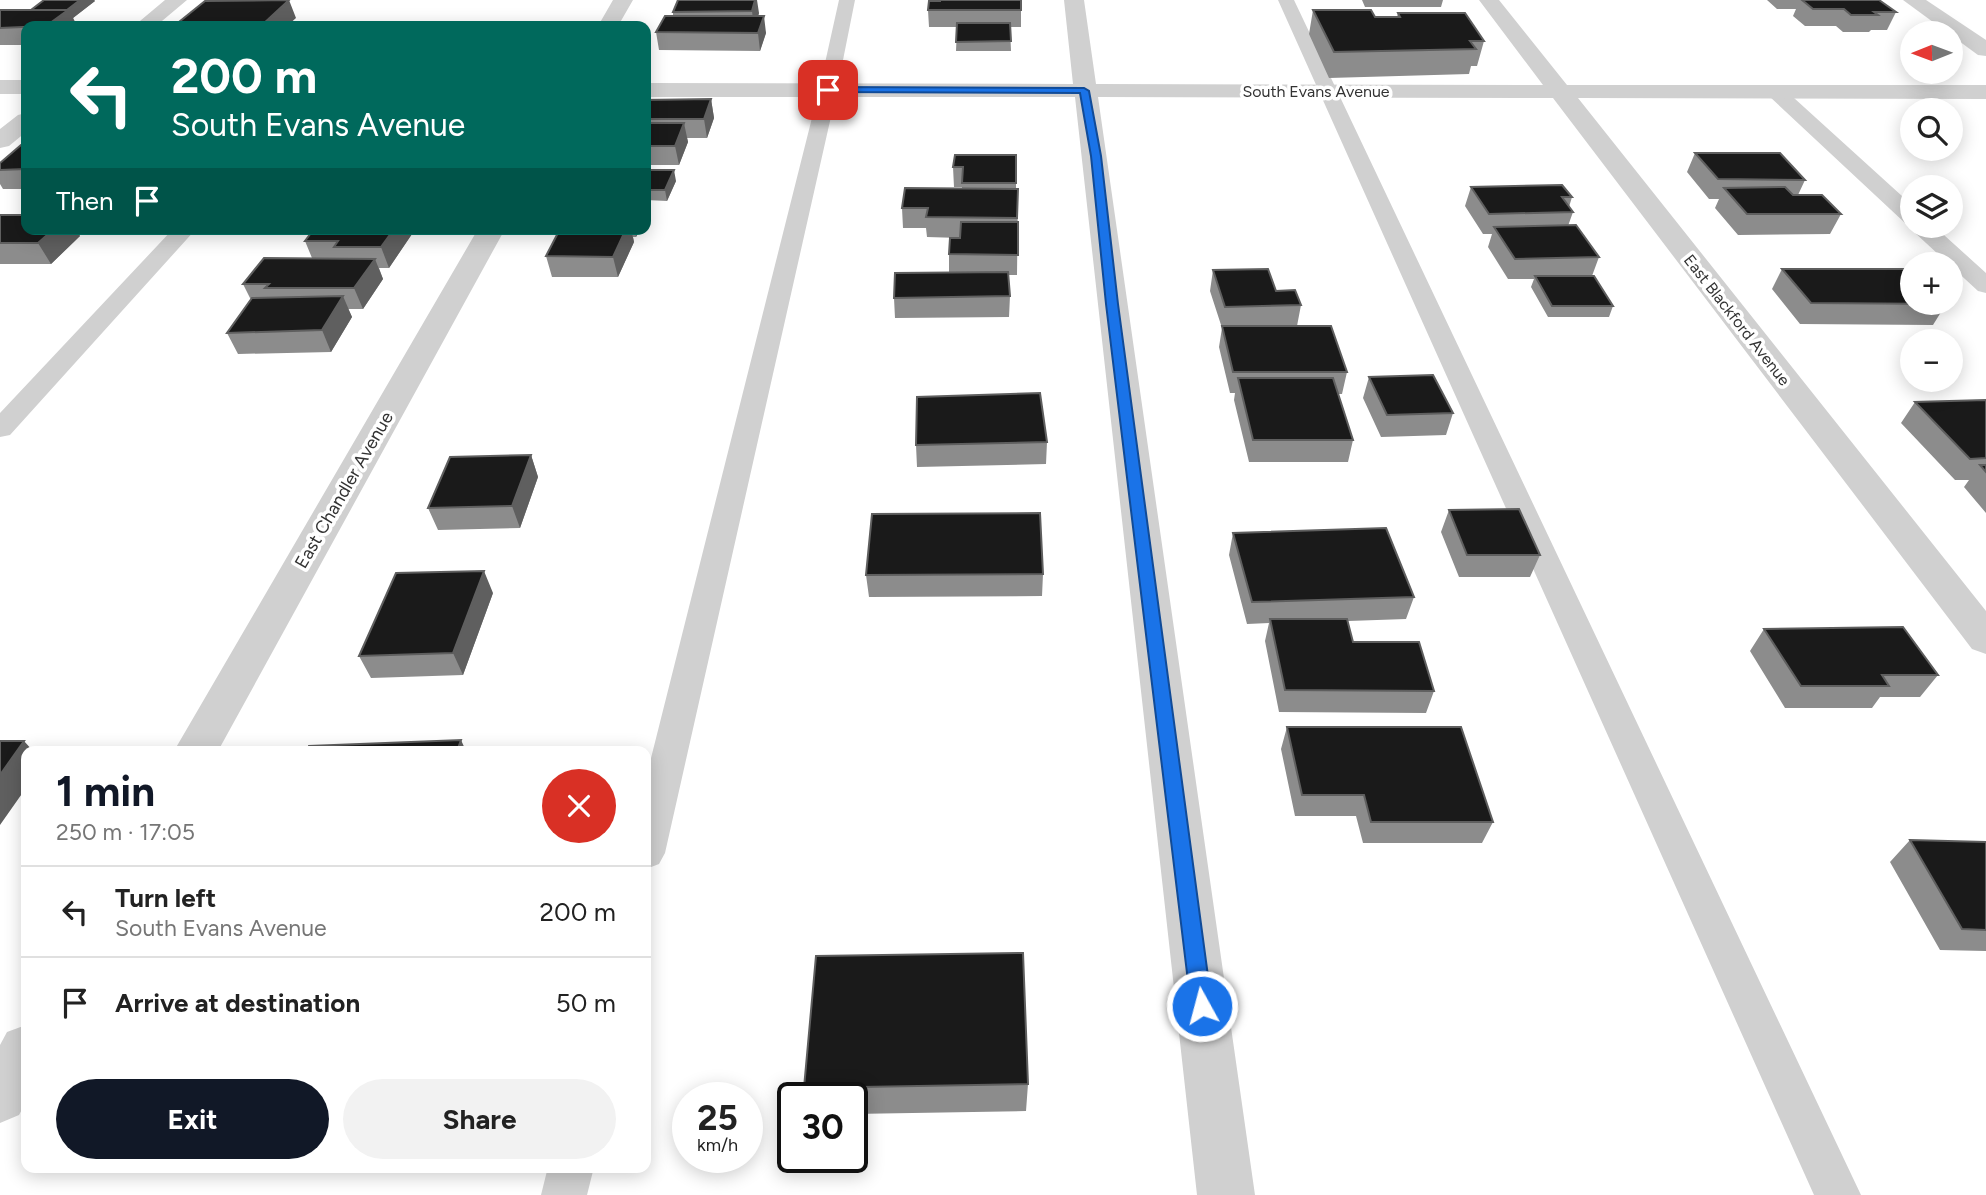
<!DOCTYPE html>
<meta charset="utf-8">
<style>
body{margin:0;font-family:Figtree,sans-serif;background:#f2f2f2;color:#222;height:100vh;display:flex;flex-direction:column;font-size:26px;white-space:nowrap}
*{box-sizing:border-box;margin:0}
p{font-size:23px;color:#767676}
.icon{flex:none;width:38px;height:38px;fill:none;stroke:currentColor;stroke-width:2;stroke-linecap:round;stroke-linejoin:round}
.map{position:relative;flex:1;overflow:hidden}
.sheet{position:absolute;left:21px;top:746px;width:630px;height:427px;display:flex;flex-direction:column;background:#fff;border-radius:14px;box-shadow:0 4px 18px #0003}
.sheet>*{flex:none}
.guide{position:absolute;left:21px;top:21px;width:630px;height:214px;border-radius:14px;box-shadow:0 4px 18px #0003;background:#00695c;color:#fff;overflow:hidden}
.needle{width:46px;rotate:269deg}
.controls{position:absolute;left:1900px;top:21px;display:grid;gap:14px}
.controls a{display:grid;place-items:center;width:63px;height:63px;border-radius:50%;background:#fff;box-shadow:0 4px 18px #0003;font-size:35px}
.speed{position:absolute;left:672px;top:1082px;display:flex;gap:14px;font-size:35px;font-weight:700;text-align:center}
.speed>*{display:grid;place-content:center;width:91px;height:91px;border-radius:50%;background:#fff;box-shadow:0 4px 18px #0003;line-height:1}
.speed small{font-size:18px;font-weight:400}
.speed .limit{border:4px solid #111;border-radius:10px;background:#fff;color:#111}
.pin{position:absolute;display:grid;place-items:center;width:60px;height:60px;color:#fff;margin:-30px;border-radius:14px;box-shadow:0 4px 10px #0006}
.me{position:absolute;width:77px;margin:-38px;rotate:353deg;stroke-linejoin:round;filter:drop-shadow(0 0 5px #0008)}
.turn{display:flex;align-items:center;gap:24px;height:147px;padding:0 35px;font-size:32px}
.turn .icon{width:91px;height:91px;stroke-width:2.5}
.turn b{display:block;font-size:49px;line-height:60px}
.then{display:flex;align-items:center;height:66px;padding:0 35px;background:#0003;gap:14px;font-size:26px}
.round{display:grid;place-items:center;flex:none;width:74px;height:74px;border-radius:37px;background:#f2f2f2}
.summary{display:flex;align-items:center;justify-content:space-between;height:119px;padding:0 35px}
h1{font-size:42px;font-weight:700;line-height:52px;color:#111827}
.primary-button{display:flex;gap:14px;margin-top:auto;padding:14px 35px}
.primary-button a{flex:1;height:80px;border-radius:42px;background:#111827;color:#fff;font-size:28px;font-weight:700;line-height:80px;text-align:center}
.primary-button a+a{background:#f2f2f2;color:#222}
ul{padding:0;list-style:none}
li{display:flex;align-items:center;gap:21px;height:91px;padding:0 35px;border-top:2px solid #e0e0e0}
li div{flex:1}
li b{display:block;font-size:26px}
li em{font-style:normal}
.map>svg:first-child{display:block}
</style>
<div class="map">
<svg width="1986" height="1195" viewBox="0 0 1986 1195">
<rect width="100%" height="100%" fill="#fff"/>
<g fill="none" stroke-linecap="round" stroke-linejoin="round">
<!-- service -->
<path fill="#d0d0d0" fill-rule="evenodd" d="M839,0H855L837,90L665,853L659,864L646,869V778L819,90Z
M1278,0H1294L1861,1195H1814Z
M1776,86L1783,88L1913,206V226H1934L1986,273V293L1978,291L1913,231L1911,224L1905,223L1769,96L1767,92Z
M173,229H196L10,435L0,437V413Z
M548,1167H594L587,1195H541Z"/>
<!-- minor -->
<path fill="#d0d0d0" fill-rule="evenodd" d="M165,0H187L156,26H134Z
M613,0H633L618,26H598Z
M1064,0H1084L1096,84L1543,85L1479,0H1499L1567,85H1986V99L1578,98L1986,611V654L1972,649L1553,98L1098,97L1255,1195H1197L1075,97H646V83L1073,84Z
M0,80H26V94H0Z
M26,113V132L9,146L0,148V129L18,115Z
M478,229H505L218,751H174Z
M26,1025V1102L19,1115L0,1123V1045L7,1032Z"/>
<!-- tertiary -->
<path fill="#d0d0d0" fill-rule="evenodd" d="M1903,0H1926L1986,40V56L1978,55Z"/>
</g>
<!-- wall -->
<path fill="#8c8c8c" d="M44,0H94L95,1L73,18L77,26H26V45H0V10H31Z
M678,0L759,13L758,16L766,33L760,51L659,50L656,32L673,16V12Z
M1362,0H1443L1441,7H1365Z
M1767,0H1879L1896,12L1887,30H1871L1869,32H1843L1836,26H1805L1793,16L1796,9H1777Z
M940,1L1021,10V27H1010L1011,51H956L957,27H929L928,10Z
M1313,10L1375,17H1397L1398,13L1484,41L1477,66H1471L1469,74L1329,78L1309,34Z
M711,99L714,118L707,138H687L688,142L679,165H646V100Z
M26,145V189H3L0,184V163Z
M1695,153L1805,180L1798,195L1841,214L1830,234L1738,235L1715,208L1719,199H1709L1687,172Z
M1016,155V189H1018L1017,275H1008L1010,296L1009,317L895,318L894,298L949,273V254L960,238L927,237L926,228H903L902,208L962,189V187H954L953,167Z
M646,170L676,181L667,201L646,200L648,210L646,216Z
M1471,187L1572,197L1569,207L1573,212L1568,226L1599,257L1592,276L1613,306L1609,317H1548L1531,287L1534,279H1508L1488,247L1492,234H1483L1465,206Z
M0,215L80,236L51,264H0Z
M560,229H640L636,237H633L634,242L618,277H552L546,256Z
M412,234L389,268H379L383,279L363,309H348L352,317L331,352L238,354L227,333L251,300L243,284L312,258L305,241Z
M1782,269L1946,304L1933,325L1800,324L1772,289Z
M1213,270L1276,291L1301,305L1297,326L1347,372L1342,394H1338L1353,440L1348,462H1249L1234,400L1235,393H1230L1219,347L1222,328L1210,291Z
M1369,377L1453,413L1446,435L1381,437L1363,398Z
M1986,400V513L1964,487L1969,480H1955L1901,423L1915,402Z
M1047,442L1046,464L917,467L916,445Z
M531,455L538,477L520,528L438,530L428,508Z
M1449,510L1540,555L1530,577H1459L1441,532Z
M1233,533L1414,597L1406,619L1348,621L1353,642L1434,691L1426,713L1279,712L1265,641L1269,623L1247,624L1229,555Z
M1043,574L1042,596L869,597L866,575Z
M493,593L463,675L371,678L359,656Z
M1764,629L1938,675L1920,697H1880L1872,708H1785L1750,651Z
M1287,727L1493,822L1482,843H1363L1356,816H1295L1281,749Z
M1910,840L1986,842V951L1940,950L1890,862Z
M1028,1084L1026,1111L852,1114V1097H807L804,1088Z"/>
<!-- shaded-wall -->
<path fill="#5f5f5f" d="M80,0H94L95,1L73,18L77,26H46Z
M289,0L296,18L287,26H261Z
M755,0H757L759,13L754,29L752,11Z
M764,16L766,33L760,51L758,33Z
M711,99L714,118L707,138L704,119Z
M684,123L688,142L679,165L675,146Z
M674,170L676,181L667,201L665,190Z
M646,197L648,210L646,216Z
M54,229H77L80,236L51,264L38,243Z
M394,229H410L412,234L389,268L381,247Z
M626,229H631L634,242L618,277L613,257Z
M635,229H640L636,237Z
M375,259L383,279L363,309L354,288Z
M343,296L352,317L331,352L322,330Z
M531,455L538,477L520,528L512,506Z
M484,571L493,593L463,675L453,653Z
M461,740L466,751H457Z
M24,741L33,751H26V788L0,825V775Z"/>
<!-- building -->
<path fill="#1a1a1a" stroke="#5f5f5f" stroke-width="2" d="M44,0H80L67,10H31Z
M289,0L261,26H174L205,1Z
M678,0H755L752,11L673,12Z
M940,0H1021V10H928L929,1H940Z
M1802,0H1879L1896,12H1874L1878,15H1851L1844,9H1813Z
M0,10H68L46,26L0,28Z
M1313,10H1371L1375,17H1400L1398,13H1465L1484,41H1470L1476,49L1334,52Z
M665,16H764L758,33L656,32Z
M957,23H1010L1011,41L956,42Z
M711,99L704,119H646V100Z
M646,123H684L675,146H646Z
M21,145H26V169L0,170V163Z
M1695,153H1780L1805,180L1718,179Z
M955,155H1016V183H962L963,167H953Z
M646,170H674L665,190H646Z
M1562,185L1572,197H1562L1573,212L1489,214L1471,187Z
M1785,187L1793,195H1822L1841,214H1747L1724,188Z
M905,188L1018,189L1017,218L926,217L928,208H902Z
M0,215H26V229H54L38,243H0Z
M961,222H1018V255L949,254L950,238H960Z
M1576,225L1599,257L1515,259L1494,227Z
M314,229H394L381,247H334L338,241H305Z
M560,229H626L613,257L546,256Z
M264,258L375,259L354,288H265L269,284H243Z
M1268,269L1276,291L1295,290L1301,305L1225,307L1213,270Z
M1782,269H1911L1913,271V303H1944L1946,304L1811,303Z
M1008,272L1010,296L894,298L895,273Z
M1535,276H1594L1613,306H1552Z
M343,296L322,330L227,333L252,298Z
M1222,326H1331L1347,372H1233Z
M1433,375L1453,413L1387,415L1369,377Z
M1238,378H1333L1353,440H1253Z
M1040,393L1047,442L916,445L917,397Z
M1986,400V458L1970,459L1915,402Z
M531,455L512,506L428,508L450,457Z
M1980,465H1986V472Z
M1519,509L1540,555H1467L1449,510Z
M1040,513L1043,574L866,575L872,514Z
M1386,528L1414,597L1252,602L1233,533Z
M484,571L453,653L359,656L396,573Z
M1270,619H1347L1353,642H1419L1434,691L1285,690Z
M1903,627L1938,675H1882L1889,686H1801L1764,629Z
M1287,727H1461L1493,822H1371L1364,795H1302Z
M461,740L457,751H307L309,746Z
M0,741H24L0,775Z
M1910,840L1986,842V930L1962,929Z
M1023,953L1028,1084L804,1088L816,956Z"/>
<!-- route -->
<path fill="#1a73e8" stroke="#114b97" stroke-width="2" d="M828,87L1084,88L1089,91L1101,156L1118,304L1212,1006L1209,1013L1202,1016L1194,1013L1191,1006L1106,304L1091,156L1080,93L825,92L823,90Z"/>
<g text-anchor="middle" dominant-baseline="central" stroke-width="7" stroke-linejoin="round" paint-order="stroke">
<!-- far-street labels -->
<g font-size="16" fill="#333" stroke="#fff">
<text x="1316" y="91">South Evans Avenue</text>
<text transform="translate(1737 320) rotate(52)">East Blackford Avenue</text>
</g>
<!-- street labels -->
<g font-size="18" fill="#333" stroke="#fff">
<text transform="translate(344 490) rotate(-60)">East Chandler Avenue</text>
</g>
</g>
</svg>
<div class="controls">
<a><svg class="needle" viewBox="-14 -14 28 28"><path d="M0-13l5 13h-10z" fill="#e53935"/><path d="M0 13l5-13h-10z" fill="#767676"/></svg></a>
<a><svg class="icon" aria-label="search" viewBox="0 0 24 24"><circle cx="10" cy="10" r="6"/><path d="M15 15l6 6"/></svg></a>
<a><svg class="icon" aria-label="layers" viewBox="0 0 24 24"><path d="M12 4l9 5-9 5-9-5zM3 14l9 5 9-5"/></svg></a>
<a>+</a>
<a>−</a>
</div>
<div class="speed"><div>25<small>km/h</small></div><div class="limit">30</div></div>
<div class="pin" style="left:828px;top:90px;background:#d93025"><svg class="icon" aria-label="arrive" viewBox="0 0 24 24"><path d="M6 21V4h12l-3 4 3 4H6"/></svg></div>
<svg class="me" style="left:1202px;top:1006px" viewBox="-20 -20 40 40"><circle r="17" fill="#1a73e8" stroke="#fff" stroke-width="3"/><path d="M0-11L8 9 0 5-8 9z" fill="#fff"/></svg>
<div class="guide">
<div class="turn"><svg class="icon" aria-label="left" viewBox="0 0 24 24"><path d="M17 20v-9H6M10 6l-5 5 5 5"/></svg><div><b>200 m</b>South Evans Avenue</div></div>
<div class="then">Then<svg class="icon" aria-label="arrive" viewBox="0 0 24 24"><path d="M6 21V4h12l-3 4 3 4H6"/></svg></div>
</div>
<section class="sheet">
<div class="summary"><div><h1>1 min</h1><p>250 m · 17:05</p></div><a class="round" style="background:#d93025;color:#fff"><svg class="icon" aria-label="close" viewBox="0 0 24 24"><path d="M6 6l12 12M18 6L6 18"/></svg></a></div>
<ul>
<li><svg class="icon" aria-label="left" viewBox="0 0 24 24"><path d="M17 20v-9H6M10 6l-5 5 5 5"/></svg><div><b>Turn left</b><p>South Evans Avenue</p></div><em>200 m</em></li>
<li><svg class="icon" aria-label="arrive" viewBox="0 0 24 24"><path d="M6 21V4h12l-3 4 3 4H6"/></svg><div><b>Arrive at destination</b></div><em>50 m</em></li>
</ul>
<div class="primary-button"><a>Exit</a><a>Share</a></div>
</section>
</div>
